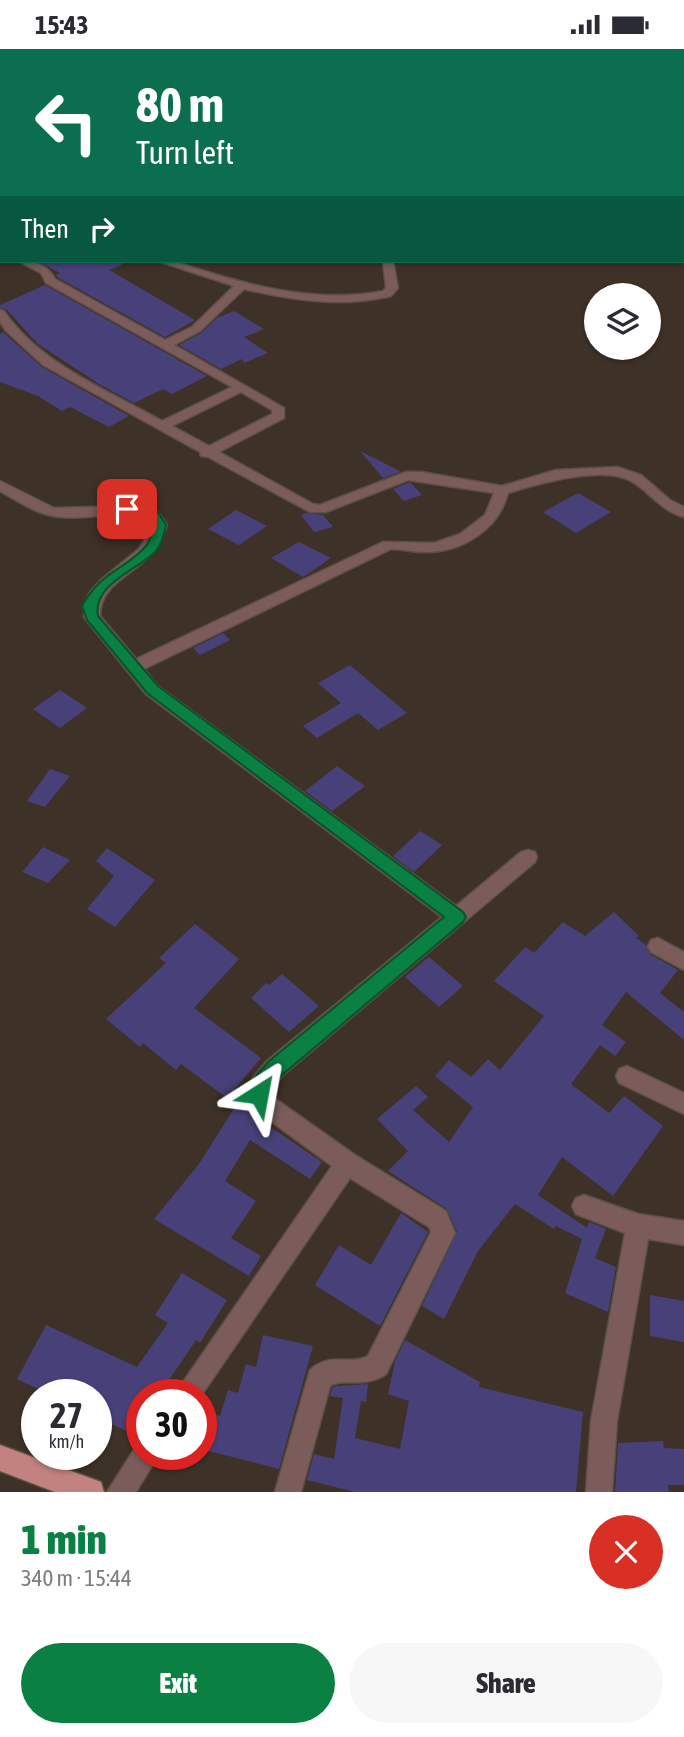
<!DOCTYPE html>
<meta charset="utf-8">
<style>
body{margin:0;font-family:"Asap Condensed",sans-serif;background:#f7f7f7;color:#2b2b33;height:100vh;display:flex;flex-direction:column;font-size:26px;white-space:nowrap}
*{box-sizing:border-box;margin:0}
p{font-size:23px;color:#7c7c81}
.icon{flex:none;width:38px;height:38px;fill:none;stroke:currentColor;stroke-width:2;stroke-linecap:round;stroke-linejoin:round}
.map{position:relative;height:1443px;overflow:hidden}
.panel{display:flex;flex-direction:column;background:#fff;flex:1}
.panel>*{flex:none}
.hud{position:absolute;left:0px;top:0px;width:684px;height:214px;box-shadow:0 2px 5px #0004;background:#0b6e4f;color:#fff;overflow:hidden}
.buttons{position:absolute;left:584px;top:234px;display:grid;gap:14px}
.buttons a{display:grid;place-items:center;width:77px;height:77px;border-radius:50%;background:#fff;box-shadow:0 2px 5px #0004;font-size:35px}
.speed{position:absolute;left:21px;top:1330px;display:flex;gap:14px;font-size:35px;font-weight:700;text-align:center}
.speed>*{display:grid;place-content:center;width:91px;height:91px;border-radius:50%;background:#fff;box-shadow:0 2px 5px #0004;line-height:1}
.speed small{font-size:18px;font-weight:400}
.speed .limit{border:10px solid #d22;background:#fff;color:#111}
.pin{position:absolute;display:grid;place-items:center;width:60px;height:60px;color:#fff;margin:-30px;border-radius:14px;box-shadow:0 4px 10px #0006}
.me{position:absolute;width:77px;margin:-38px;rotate:34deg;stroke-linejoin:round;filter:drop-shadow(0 0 5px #0008)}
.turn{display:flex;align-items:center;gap:24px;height:147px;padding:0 21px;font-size:32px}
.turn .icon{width:91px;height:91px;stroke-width:2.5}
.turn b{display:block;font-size:49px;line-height:60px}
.then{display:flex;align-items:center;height:66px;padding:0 21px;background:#0003;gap:14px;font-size:26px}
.round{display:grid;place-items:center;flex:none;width:74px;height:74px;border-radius:37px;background:#f7f7f7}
.overview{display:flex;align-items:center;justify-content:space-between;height:119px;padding:0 21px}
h1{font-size:42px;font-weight:800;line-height:52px;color:#0b8043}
.cta{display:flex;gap:14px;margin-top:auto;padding:14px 21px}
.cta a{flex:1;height:80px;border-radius:42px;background:#0b8043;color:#fff;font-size:28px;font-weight:800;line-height:80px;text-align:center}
.cta a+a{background:#f7f7f7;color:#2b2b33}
.status{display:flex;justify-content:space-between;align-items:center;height:49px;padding:0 35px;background:#fff;direction:ltr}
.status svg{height:19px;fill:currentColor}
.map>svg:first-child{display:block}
</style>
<div class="status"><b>15:43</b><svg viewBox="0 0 49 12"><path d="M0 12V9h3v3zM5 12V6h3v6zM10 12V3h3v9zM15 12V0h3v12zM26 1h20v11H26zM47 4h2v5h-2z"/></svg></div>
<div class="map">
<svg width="684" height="1443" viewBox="0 0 684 1443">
<rect width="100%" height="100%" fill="#3e3127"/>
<!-- building -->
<path fill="#484179" d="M37,212H130L109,221L195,271L165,288L57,228L56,226L60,224Z
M45,236L207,327L172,345L163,340L134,354L99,335L38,295L6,260L0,259V256Z
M234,262L264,280L244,288L268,304L244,314L242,310L221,320L179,296L201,284L217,269Z
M3,283L42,318L129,367L109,378L70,358L62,362L38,347L0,333V285Z
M360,402L398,421L400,423L383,429Z
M408,434H411L422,446L404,452L393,440Z
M578,444L611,463L576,484L543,463Z
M236,461L267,477L239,496L208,480Z
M306,464L323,466L333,478L314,483L301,466Z
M299,493L331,509L303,528L271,509Z
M223,584L230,591L200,606L193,599Z
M350,616L407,664L378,681L358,664L317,689L303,677L341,654L318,634Z
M60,641L87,659L60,679L33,660Z
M337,717L365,737L332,762L305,742Z
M50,720L70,727L45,758L27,752Z
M420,782L442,796L414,823L393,807Z
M43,798L70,811L48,834L22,823Z
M107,799L155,831L115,878L87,860L114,827L96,812Z
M614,863L639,887L636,889L646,896L650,905L678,921L660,944L684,963V991L626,943L602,976L626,993L615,1007L600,996L571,1035L609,1064L624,1047L663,1077L613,1147L562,1108L538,1146L587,1179L589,1173L606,1180L595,1209L616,1218L608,1263L565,1244L582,1190L556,1177L554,1180L515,1155L478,1202L444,1270L422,1257L457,1183L447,1160L388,1122L408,1102L377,1070L416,1037L428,1048L413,1061L449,1093L473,1058L435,1027L449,1011L471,1028L488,1010L500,1021L544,967L494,932L525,898L534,904L563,873L585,887Z
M195,875L239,910L194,959L261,1009L227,1049L181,1015L176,1021L143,994L140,998L106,970L166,914L159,909Z
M429,908L463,937L439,958L405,928Z
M282,925L319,957L289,983L251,949L266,934L269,936Z
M240,1050L262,1069L260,1071L322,1113L310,1130L250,1091L225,1132L256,1152L231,1189L261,1207L249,1227L154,1170L199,1115Z
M401,1164L428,1183L380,1277L315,1236L339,1196L371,1216Z
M182,1224L227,1251L200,1294L196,1291L159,1346H142V1389L96,1368V1346H51L17,1330L46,1276L137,1318L168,1274L155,1266Z
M650,1246L684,1252V1293L650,1287Z
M263,1286L313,1297L279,1420L201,1400L209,1364L220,1367L228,1341L238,1344L246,1315L256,1318Z
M405,1291L480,1333L479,1338L583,1363L576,1443H355L307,1431L314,1405L334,1410L343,1349L330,1347L332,1339L336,1337L368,1335L366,1353L361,1352L355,1389L400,1400L409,1352L388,1345L395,1312Z
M663,1392L664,1399L684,1400V1436H668L669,1443H615L618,1394Z"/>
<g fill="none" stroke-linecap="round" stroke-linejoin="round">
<defs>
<path id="minor" d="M174,0H184L172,2Z
M2,48V54L0,55V49Z
M682,120H684V126H682Z
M0,141H2V147H0Z
M18,212C34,212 47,215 55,230L165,291L192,278L234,237L158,212H173C239,234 313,256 383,242L386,239L383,212H393L398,239L391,247C341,259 293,251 244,240L200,282L174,296L284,359V369L219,403L313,455L320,456L406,423H421L502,437L556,421L617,418L641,426L670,451L684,458V468C661,462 650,443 631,432C602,416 538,435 508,444C499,480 462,504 424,503C413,503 402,500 391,500L144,620L158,637L456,857L521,803L528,801L535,803L537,808L535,813L283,1026L272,1039L270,1046L355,1106L446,1162L455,1184L386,1325C364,1340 344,1328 330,1337L301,1443H275L310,1321C331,1302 349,1317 368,1307L431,1183L429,1178L350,1129L201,1347L174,1346L332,1117L254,1060L248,1045L254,1027L267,1012L442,868L146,645L84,568L85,554L90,543L102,530L139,500L153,476L148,469C119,460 90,471 60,468C38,466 19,453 0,442V432L54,459L130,457L158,463L167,476C163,487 159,496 151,505C132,527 100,535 100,567L136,610L383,493L434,494L460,485L485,466L494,444L408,431L326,463H310L208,408L201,407L200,403L43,316L6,282L0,273V261L4,262C40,315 107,341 162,372L232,338L46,234L41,224ZM241,343L272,361V365L209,397L172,377Z
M658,889L684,903V921L651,903L648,897L651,891Z
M627,1017L684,1044V1065L619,1034L616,1027L619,1020Z
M584,1146L638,1165L684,1172V1196L648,1190L617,1372L612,1443H586L591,1372L625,1184L576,1165L572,1157L576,1149Z
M142,1394V1405H159L136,1443H107L137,1396Z"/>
<path id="major" d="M206,0H218L220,2H207Z
M233,0H246L248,2H234Z
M682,154H684V161H682Z
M0,1396L101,1433L104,1443H55L0,1422Z"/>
</defs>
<!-- minor casing -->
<use href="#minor" stroke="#5c5046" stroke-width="3"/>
<!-- major casing -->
<use href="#major" stroke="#5c5046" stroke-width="3"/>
<!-- minor -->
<use href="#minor" fill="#7b5c5b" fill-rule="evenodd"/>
<!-- major -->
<use href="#major" fill="#c18280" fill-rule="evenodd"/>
</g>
<!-- route -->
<path fill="#0b8043" stroke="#07532c" stroke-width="2" d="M127,457L158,463L166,476C164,485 162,495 156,502C138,521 92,535 98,567L158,637L463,863L466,868L463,873L282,1026L270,1039L266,1052L259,1054L252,1052L249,1045L255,1028L268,1013L444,868L147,644L87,571L82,557C101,522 125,521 146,497C151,491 152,483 153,476L149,469L123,463V458Z"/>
</svg>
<div class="buttons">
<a><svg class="icon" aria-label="layers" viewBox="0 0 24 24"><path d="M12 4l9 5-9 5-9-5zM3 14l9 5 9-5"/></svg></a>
</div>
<div class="speed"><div>27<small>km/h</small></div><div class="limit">30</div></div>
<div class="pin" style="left:127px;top:460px;background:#d93025"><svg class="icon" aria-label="arrive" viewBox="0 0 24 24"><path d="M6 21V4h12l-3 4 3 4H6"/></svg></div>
<svg class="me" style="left:259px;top:1045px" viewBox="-20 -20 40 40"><path d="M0-17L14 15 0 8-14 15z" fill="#0b8043" stroke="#fff" stroke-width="4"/></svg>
<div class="hud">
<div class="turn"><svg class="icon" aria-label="left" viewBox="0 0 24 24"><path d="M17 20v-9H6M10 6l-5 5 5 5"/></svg><div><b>80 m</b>Turn left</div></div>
<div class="then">Then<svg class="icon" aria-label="right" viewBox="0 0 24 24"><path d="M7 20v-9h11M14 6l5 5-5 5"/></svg></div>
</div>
</div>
<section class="panel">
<div class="overview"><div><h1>1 min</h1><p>340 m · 15:44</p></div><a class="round" style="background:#d93025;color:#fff"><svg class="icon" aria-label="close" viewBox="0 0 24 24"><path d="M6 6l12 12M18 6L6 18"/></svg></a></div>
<div class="cta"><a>Exit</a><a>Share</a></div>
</section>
